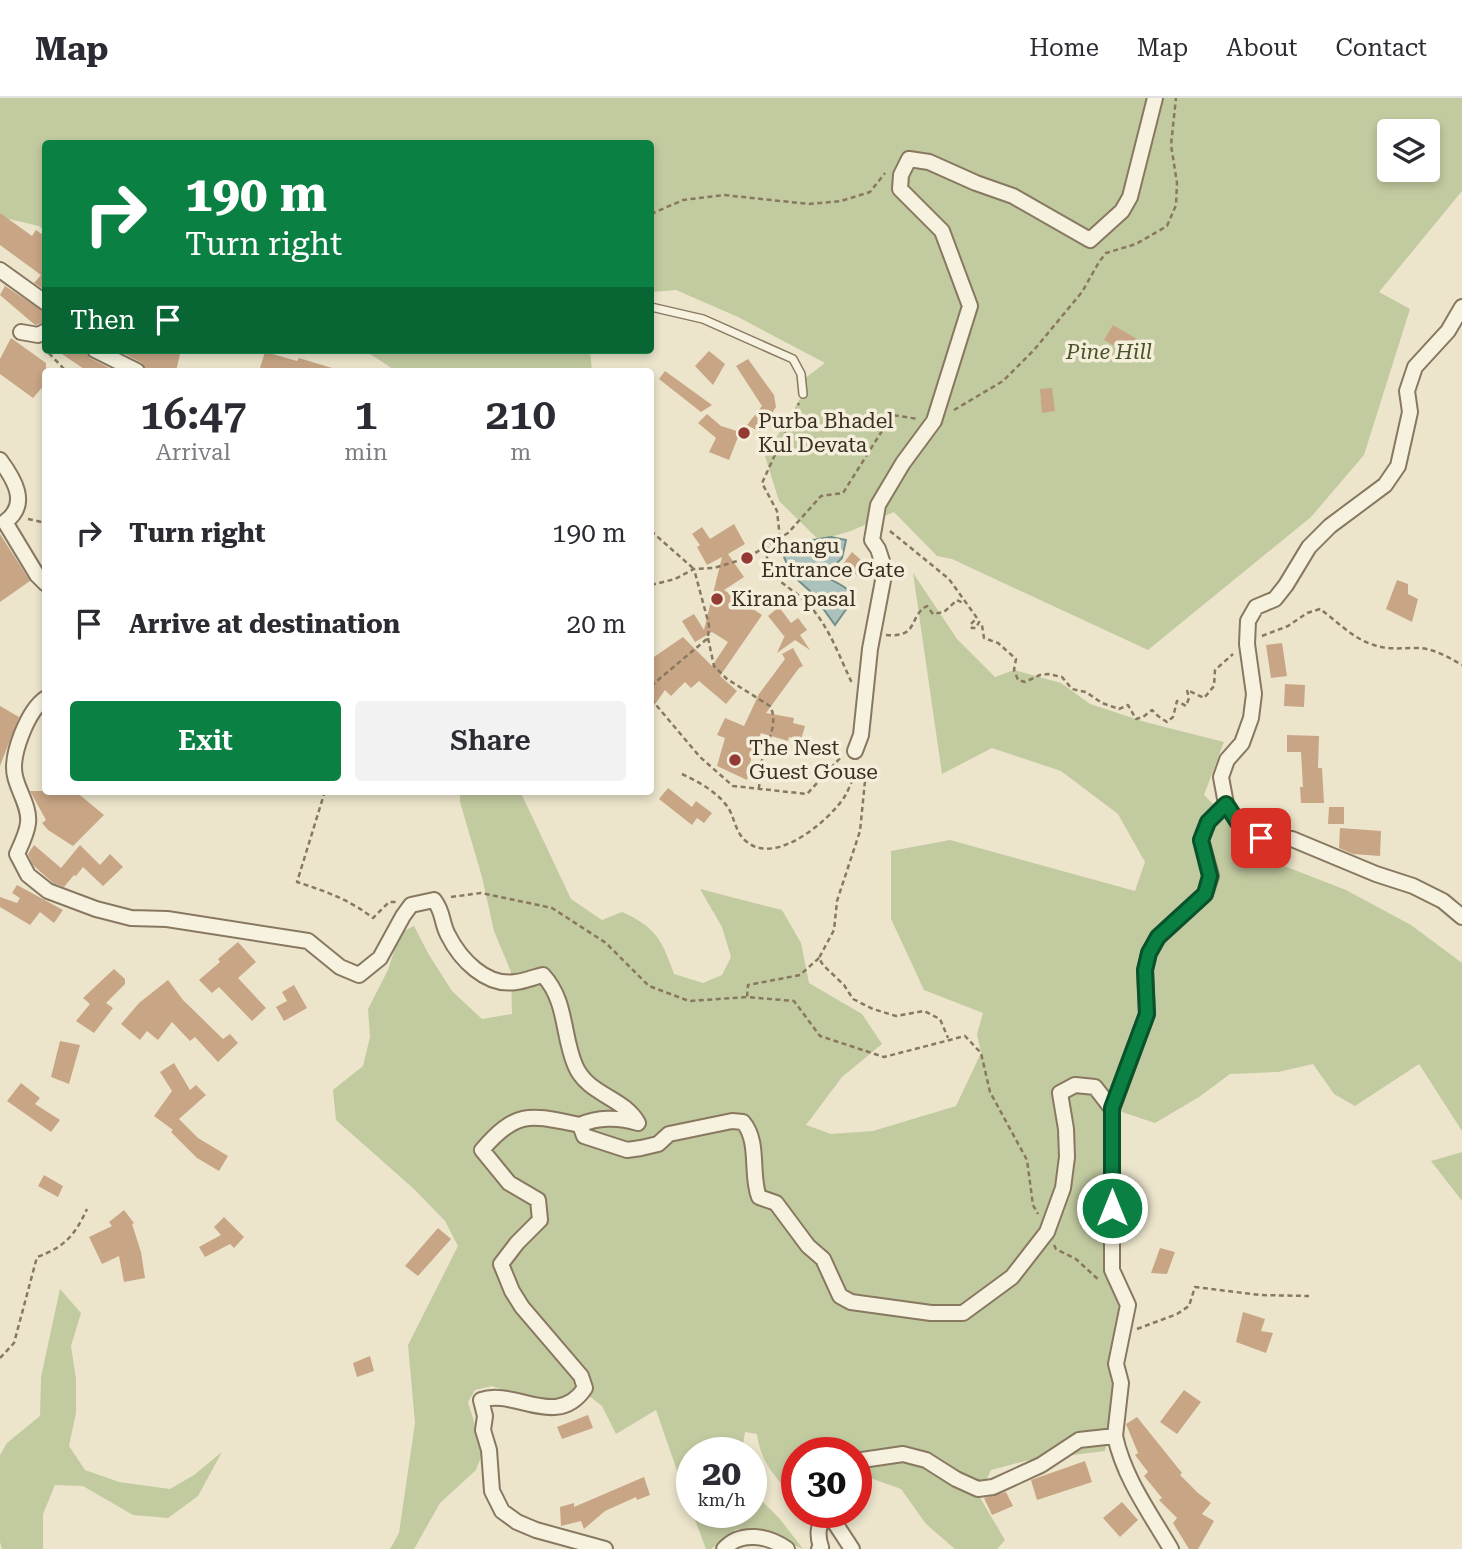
<!DOCTYPE html>
<style>
body{margin:0;font-family:"Roboto Serif",serif;background:#f2f2f3;color:#2b2b33;height:100vh;display:flex;flex-direction:column;font-size:26px;white-space:nowrap}
*{box-sizing:border-box;margin:0}
p{font-size:23px;color:#7c7c81}
.icon{flex:none;width:38px;height:38px;fill:none;stroke:currentColor;stroke-width:2;stroke-linecap:round;stroke-linejoin:round}
.map{position:relative;flex:1;overflow:hidden}
.details{position:absolute;left:42px;top:270px;width:612px;height:427px;display:flex;flex-direction:column;background:#fff;border-radius:7px;box-shadow:0 4px 10px #0003}
.details>*{flex:none}
.top-card{position:absolute;left:42px;top:42px;width:612px;height:214px;border-radius:7px;box-shadow:0 4px 10px #0003;background:#0b8043;color:#fff;overflow:hidden}
.fabs{position:absolute;left:1377px;top:21px;display:grid;gap:14px}
.fabs a{display:grid;place-items:center;width:63px;height:63px;border-radius:7px;background:#fff;box-shadow:0 4px 10px #0003;font-size:35px}
.speed{position:absolute;left:676px;top:1339px;display:flex;gap:14px;font-size:35px;font-weight:700;text-align:center}
.speed>*{display:grid;place-content:center;width:91px;height:91px;border-radius:50%;background:#fff;box-shadow:0 4px 10px #0003;line-height:1}
.speed small{font-size:18px;font-weight:400}
.speed .limit{border:10px solid #d22;background:#fff;color:#111}
.pin{position:absolute;display:grid;place-items:center;width:60px;height:60px;color:#fff;margin:-30px;border-radius:14px;box-shadow:0 4px 10px #0006}
.me{position:absolute;width:77px;margin:-38px;rotate:0deg;stroke-linejoin:round;filter:drop-shadow(0 0 5px #0008)}
.turn{display:flex;align-items:center;gap:24px;height:147px;padding:0 28px;font-size:32px}
.turn .icon{width:91px;height:91px;stroke-width:2.5}
.turn b{display:block;font-size:49px;line-height:60px}
.then{display:flex;align-items:center;height:66px;padding:0 28px;background:#0003;gap:14px;font-size:26px}
.eta{display:flex;justify-content:space-evenly;align-items:center;height:119px;text-align:center}
.eta b{font-size:42px;font-weight:600;line-height:49px}
.cta{display:flex;gap:14px;margin-top:auto;padding:14px 28px}
.cta a{flex:1;height:80px;border-radius:7px;background:#0b8043;color:#fff;font-size:28px;font-weight:600;line-height:80px;text-align:center}
.cta a+a{background:#f2f2f3;color:#2b2b33}
ul{padding:0;list-style:none}
li{display:flex;align-items:center;gap:21px;height:91px;padding:0 28px}
li div{flex:1}
li b{display:block;font-size:26px}
li em{font-style:normal}
header{display:flex;align-items:center;gap:42px;box-sizing:border-box;height:98px;padding:0 35px;background:#fff;border-bottom:2px solid #e1e1e2}
header strong{font-size:33px}
nav{display:flex;gap:38px;margin-inline-start:auto;font-size:24px}
.map>svg:first-child{display:block}
</style>
<header>
<strong>Map</strong>
<nav><a>Home</a><a>Map</a><a>About</a><a>Contact</a></nav>
</header>
<div class="map">
<svg width="1462" height="1451" viewBox="0 0 1462 1451">
<rect width="100%" height="100%" fill="#ece5cc"/>
<!-- green -->
<path fill="#c2caa0" fill-rule="evenodd" d="M0,0H1462V93L1379,194L1410,211L1364,357L1311,419L1148,552L952,461L937,458L894,414L851,433L819,442L779,403L765,358L803,296L804,281L825,265L738,219L676,192L651,194V46H46L45,133L39,128L0,119ZM1390,33H1428V72H1390Z
M364,252H590L592,273H396Z
M913,475L957,541L995,579L1014,572L1061,585L1090,606L1145,624L1224,644L1204,697L1269,762L1346,792L1411,827L1462,865V1033L1419,966L1355,1008L1334,996L1313,966L1278,974L1230,976L1199,999L1155,1025L1113,1011L1112,1172L1119,1212L1117,1246L1108,1267L1116,1284V1306L1105,1353L1025,1363L991,1372L979,1398L1005,1442L997,1451H955L926,1426L901,1391L862,1377L856,1376V1354H796L795,1400C776,1381 760,1363 757,1336L745,1334L742,1354H691V1413L656,1312L616,1336L602,1308L589,1298L558,1303L513,1295L492,1288L475,1292L468,1304L483,1353L476,1372L440,1405L414,1451H390L399,1435L415,1325L408,1247L458,1148L445,1123L414,1091L336,1022L333,992L363,968L370,939L368,911L388,872L400,835L414,828L429,857L452,893L482,921L512,916L511,874L494,833L482,779L460,704V693H520L571,801L602,822L622,814C656,829 662,842 674,876L703,885L722,877L731,859L722,829L700,791L782,812L801,845L809,885L862,916L882,946L842,979L806,1027L831,1036L873,1033L956,1008L981,955L977,936L983,915L924,892L891,821V753L950,742L1135,793L1145,764L1118,716L1061,673L992,650L942,676Z
M1462,1054V1103L1431,1063Z
M60,1191L81,1215L71,1248L76,1281V1315L69,1348L85,1372L119,1384L170,1391L194,1377L222,1354L198,1398L168,1420L133,1417L83,1388L55,1387L43,1416V1451H2L0,1444V1357L7,1345L40,1318L41,1279Z
M751,1392L780,1421L803,1451L759,1432L736,1431L711,1451H706L692,1414H751Z"/>
<!-- water -->
<path fill="#abc1bc" stroke="#728f8a" stroke-width="2" d="M831,439L846,442L842,460L829,473L830,481C842,488 850,489 852,503L835,527L811,494L791,476L784,459L797,443L807,446L813,442Z"/>
<!-- building -->
<path fill="#c7a585" d="M0,115L32,138L36,132L46,139V193L34,185L41,177L0,147Z
M5,188L46,215V224L35,227L0,197Z
M1113,227L1137,241L1129,256L1104,242Z
M11,240L46,265V285L33,300L0,276V261Z
M56,252H85L90,260L115,273H87Z
M117,252H181L176,273H147L142,265Z
M709,253L725,266L713,287L695,268Z
M265,254L297,263L299,260L332,270V273H259Z
M748,261L774,297L776,309L760,334L747,327L762,308L736,268Z
M665,273L712,307L701,314L659,281Z
M1052,290L1055,313L1042,315L1040,291Z
M707,316L721,328L740,334L729,362L709,354L716,340L698,325Z
M734,426L745,446L728,456L744,479L724,492L762,517L720,578L737,593L726,606L699,583L691,590L685,584L671,598L665,592L651,612V561L683,539L712,568L728,544L712,534L695,544L682,523L694,516L704,532L722,459L707,467L697,449L700,447L692,436L702,429L710,441Z
M0,436L30,483L0,504Z
M852,454L871,471L862,482L843,466Z
M1397,482L1408,486V496L1418,501L1412,524L1386,511Z
M779,509L791,525L798,520L807,532L800,537L810,552L795,542L777,555L785,537L784,538L768,518Z
M1282,545L1287,578L1271,580L1266,547Z
M793,550L803,568L799,570L766,615L794,620L793,625L805,628L801,642L789,639L788,643L761,635L752,656L747,682L717,668L725,640L717,637L725,620L744,628L759,596L785,561L782,556Z
M1285,586L1305,587L1304,609L1284,608Z
M0,608L19,619L0,668Z
M1287,637L1319,638L1318,670H1322L1324,705H1301L1300,689H1303L1301,654H1287Z
M668,690L692,709L696,703L712,715L704,725L697,720L692,727L659,701Z
M30,693H75L104,717L73,748L48,732L42,725L46,722Z
M1329,709H1344V726H1328Z
M1340,730L1381,733L1380,758L1353,756L1339,750Z
M34,747L61,770L80,747L100,767L110,756L123,769L103,788L83,769L76,778L74,777L64,789L53,785L33,767L28,756Z
M17,787L63,812L54,825L40,814L30,827L0,809V799L17,805L20,800L12,795Z
M238,844L256,864L238,880L266,910L252,923L219,889L212,895L199,882L220,864L218,861Z
M114,871L125,881V886L106,905L113,910L94,935L76,923L90,906L83,900Z
M168,882L183,902L223,941L230,936L238,945L218,964L195,939L190,943L172,924L158,942L147,933L140,942L121,926L139,905Z
M294,887L307,910L284,923L276,909L287,903L282,894Z
M60,943L80,947L69,986L51,979Z
M174,965L190,992L196,987L206,997L179,1021L198,1040L228,1058L219,1073L197,1060L171,1034L173,1032L154,1018L172,993L160,974Z
M21,985L40,1000L35,1006L60,1022L51,1034L7,1003Z
M44,1077L63,1088L58,1099L38,1088Z
M124,1112L134,1125L132,1126L141,1154L145,1180L124,1184L119,1158L102,1166L89,1139L112,1128L109,1124Z
M224,1119L244,1139L234,1150L230,1146L205,1159L199,1149L221,1137L214,1129Z
M438,1130L451,1141L418,1178L405,1168Z
M1160,1150L1175,1154L1167,1176L1151,1175Z
M1243,1214L1265,1221L1261,1233L1273,1235L1266,1255L1236,1244Z
M370,1258L374,1273L357,1279L353,1265Z
M1184,1292L1201,1304L1177,1336L1160,1324Z
M588,1317L593,1330L562,1341L557,1329Z
M1137,1319L1182,1375L1180,1377L1198,1395L1211,1405L1202,1416L1214,1423L1198,1451H1189L1173,1425L1177,1420L1159,1402L1162,1400L1144,1378L1148,1374L1135,1357L1138,1355L1126,1326Z
M1085,1363L1092,1384L1037,1402L1031,1382Z
M644,1379L650,1397L637,1402L636,1399L605,1413L584,1431L581,1423L561,1428L560,1409L574,1405V1409Z
M1006,1394L1013,1408L992,1417L984,1400Z
M1122,1404L1138,1422L1120,1439L1103,1420Z"/>
<g fill="none" stroke-linecap="round" stroke-linejoin="round">
<defs>
<path id="service" d="M651,209L703,221L793,261L801,276L803,296"/>
<path id="minor" d="M0,172L46,205
M1462,209L1448,233L1415,269L1407,293L1410,314L1398,368L1385,387L1330,428L1309,449L1286,487L1275,501L1256,509L1248,523L1247,546L1254,596L1251,620L1242,645L1227,662L1221,679L1226,706L1241,729L1261,740L1292,741L1376,776L1413,788L1443,803L1462,819
M21,234L38,237L46,233
M95,252L137,273
M0,362C14,381 30,406 5,424L37,477L46,486
M46,600C28,612 10,657 15,678C18,693 30,709 28,725C27,735 21,747 17,756L28,777L48,793L96,811L131,820L167,821L308,843L340,869L359,877L380,860L403,818L411,807L434,802C444,815 441,824 448,837C460,861 486,889 516,884C525,883 534,879 543,877C567,903 562,936 575,967C587,997 624,999 638,1025C619,1019 597,1019 580,1027L584,1038L627,1052L641,1050L658,1046L669,1036L732,1023L743,1024C760,1044 750,1076 759,1099L776,1105L808,1148L823,1161L840,1198L851,1204L931,1215H963L1012,1179L1047,1134L1063,1090L1067,1059L1066,1031L1060,995L1075,987L1095,989L1112,1011
M855,653L861,637L870,551L885,472L878,451L872,442L878,407L903,365L934,323L970,208L942,133L900,91L901,77L909,61L929,64L976,85L1013,98L1090,142L1122,113L1130,99L1155,0
M580,1027C531,1017 517,1011 482,1052L509,1085L538,1102L540,1122L517,1145L501,1166L512,1193L522,1209L581,1278L585,1290C557,1332 515,1290 481,1302L485,1318L483,1332L489,1352L492,1393L502,1413L517,1424L536,1432L605,1451
M1115,1338C1124,1380 1150,1415 1171,1451
M856,1367L862,1362L903,1356L926,1362L956,1381L978,1391L993,1389L1041,1367L1079,1342L1115,1338L1121,1285L1116,1266L1128,1207L1112,1172V1011L1147,916L1145,872L1149,855L1158,839L1205,796L1211,778L1201,742L1208,724L1226,706
M832,1414L835,1425L852,1451
M724,1451C741,1432 769,1438 787,1451
M819,1451L821,1449C816,1435 819,1426 826,1414"/>
</defs>
<!-- service casing -->
<use href="#service" stroke="#887860" stroke-width="10"/>
<!-- minor casing -->
<use href="#minor" stroke="#887860" stroke-width="18"/>
<!-- path -->
<path stroke="#887860" stroke-width="2.5" stroke-dasharray="5 3.5" stroke-linecap="butt" d="M651,116L683,102L724,97L809,106L841,103L870,94L885,75
M43,249L66,273
M954,312L1003,283L1034,252L1082,194L1099,164L1106,155L1136,146L1167,128L1176,107L1177,85L1171,47L1176,0
M28,421L46,425
M651,433L694,471
M890,433L949,481L977,520L970,527L972,530H976L979,524L982,527L984,540L998,545L1016,561L1014,572L1018,582L1025,584L1040,577L1048,576L1062,579L1072,591L1086,594L1102,605L1119,611L1128,607L1136,621L1143,619L1152,612L1158,618L1167,624L1173,619L1177,603L1186,608L1189,600L1187,592L1204,600L1214,588L1215,572L1233,556
M780,440L777,413L762,385L799,305
M767,448V471C779,484 793,492 805,503C828,525 839,558 852,585
M651,487L675,481L694,471L714,470L747,460L788,435L821,398L843,395L892,317L918,321
M886,537C920,540 908,518 927,508L933,516L944,514L957,502L963,505
M1262,538L1288,528L1307,515L1320,511C1337,523 1353,541 1374,547C1388,552 1402,550 1417,550C1433,550 1448,559 1462,567
M708,540L714,568L727,581L770,608C779,625 767,645 762,662C760,671 760,680 759,690
M651,588L708,540L709,527L694,471
M651,601L700,659L733,688L807,696L841,659
M861,667L865,683L860,733L837,803L834,832L819,860L823,867L844,887L853,901L873,911L896,918L924,913L940,921L948,940
M682,676C699,684 719,695 729,711C735,722 736,736 747,744C776,768 830,722 845,698C850,689 854,678 857,668
M325,693L297,784C325,793 350,802 373,820L389,804H396
M451,799L481,795L552,810L606,845L649,888L689,903L747,899
M819,860L800,877L748,887L747,899L794,903L820,938L884,959L965,938L981,955L990,994L1027,1062L1033,1107L1038,1116
M1054,1147L1056,1151L1076,1161L1100,1183
M1137,1231L1177,1216L1189,1208L1195,1189L1260,1197L1309,1198
M0,1260L14,1245L37,1159C65,1149 75,1137 87,1111"/>
<!-- service -->
<use href="#service" stroke="#f7f1df" stroke-width="7"/>
<!-- minor -->
<use href="#minor" stroke="#f7f1df" stroke-width="14"/>
</g>
<g fill="none" stroke-linecap="round" stroke-linejoin="round">
<defs>
<path id="route" d="M1112,1110V1010L1147,916L1145,872L1149,855L1158,839L1205,796L1210,778L1201,742L1208,724L1226,706L1241,729L1261,740"/>
</defs>
<!-- route casing -->
<use href="#route" stroke="#07532c" stroke-width="18"/>
<!-- route -->
<use href="#route" stroke="#0b8043" stroke-width="12"/>
</g>
<!-- markers -->
<g fill="#933a35" stroke="#f4eedb" stroke-width="2.5">
<circle cx="744" cy="335" r="7"/>
<circle cx="747" cy="460" r="7"/>
<circle cx="717" cy="501" r="7"/>
<circle cx="735" cy="662" r="7"/>
</g>
<g text-anchor="middle" dominant-baseline="central" stroke-width="7" stroke-linejoin="round" paint-order="stroke">
<!-- park labels -->
<g font-size="21" font-style="italic" fill="#48552b" stroke="#f4eedb">
<text x="1109" y="254">Pine Hill</text>
</g>
<!-- poi labels -->
<g font-size="21" fill="#3a3023" stroke="#f4eedb" text-anchor="start">
<text x="758" y="323">Purba Bhadel<tspan x="758" dy="24">Kul Devata</tspan></text>
<text x="761" y="448">Changu<tspan x="761" dy="24">Entrance Gate</tspan></text>
<text x="731" y="501">Kirana pasal</text>
<text x="749" y="650">The Nest<tspan x="749" dy="24">Guest Gouse</tspan></text>
</g>
</g>
</svg>
<div class="fabs">
<a><svg class="icon" aria-label="layers" viewBox="0 0 24 24"><path d="M12 4l9 5-9 5-9-5zM3 14l9 5 9-5"/></svg></a>
</div>
<div class="speed"><div>20<small>km/h</small></div><div class="limit">30</div></div>
<div class="pin" style="left:1261px;top:740px;background:#d93025"><svg class="icon" aria-label="arrive" viewBox="0 0 24 24"><path d="M6 21V4h12l-3 4 3 4H6"/></svg></div>
<svg class="me" style="left:1112px;top:1110px" viewBox="-20 -20 40 40"><circle r="17" fill="#0b8043" stroke="#fff" stroke-width="3"/><path d="M0-11L8 9 0 5-8 9z" fill="#fff"/></svg>
<div class="top-card">
<div class="turn"><svg class="icon" aria-label="right" viewBox="0 0 24 24"><path d="M7 20v-9h11M14 6l5 5-5 5"/></svg><div><b>190 m</b>Turn right</div></div>
<div class="then">Then<svg class="icon" aria-label="arrive" viewBox="0 0 24 24"><path d="M6 21V4h12l-3 4 3 4H6"/></svg></div>
</div>
<section class="details">
<div class="eta">
<div><b>16:47</b><p>Arrival</p></div>
<div><b>1</b><p>min</p></div>
<div><b>210</b><p>m</p></div>
</div>
<ul>
<li><svg class="icon" aria-label="right" viewBox="0 0 24 24"><path d="M7 20v-9h11M14 6l5 5-5 5"/></svg><div><b>Turn right</b></div><em>190 m</em></li>
<li><svg class="icon" aria-label="arrive" viewBox="0 0 24 24"><path d="M6 21V4h12l-3 4 3 4H6"/></svg><div><b>Arrive at destination</b></div><em>20 m</em></li>
</ul>
<div class="cta"><a>Exit</a><a>Share</a></div>
</section>
</div>
